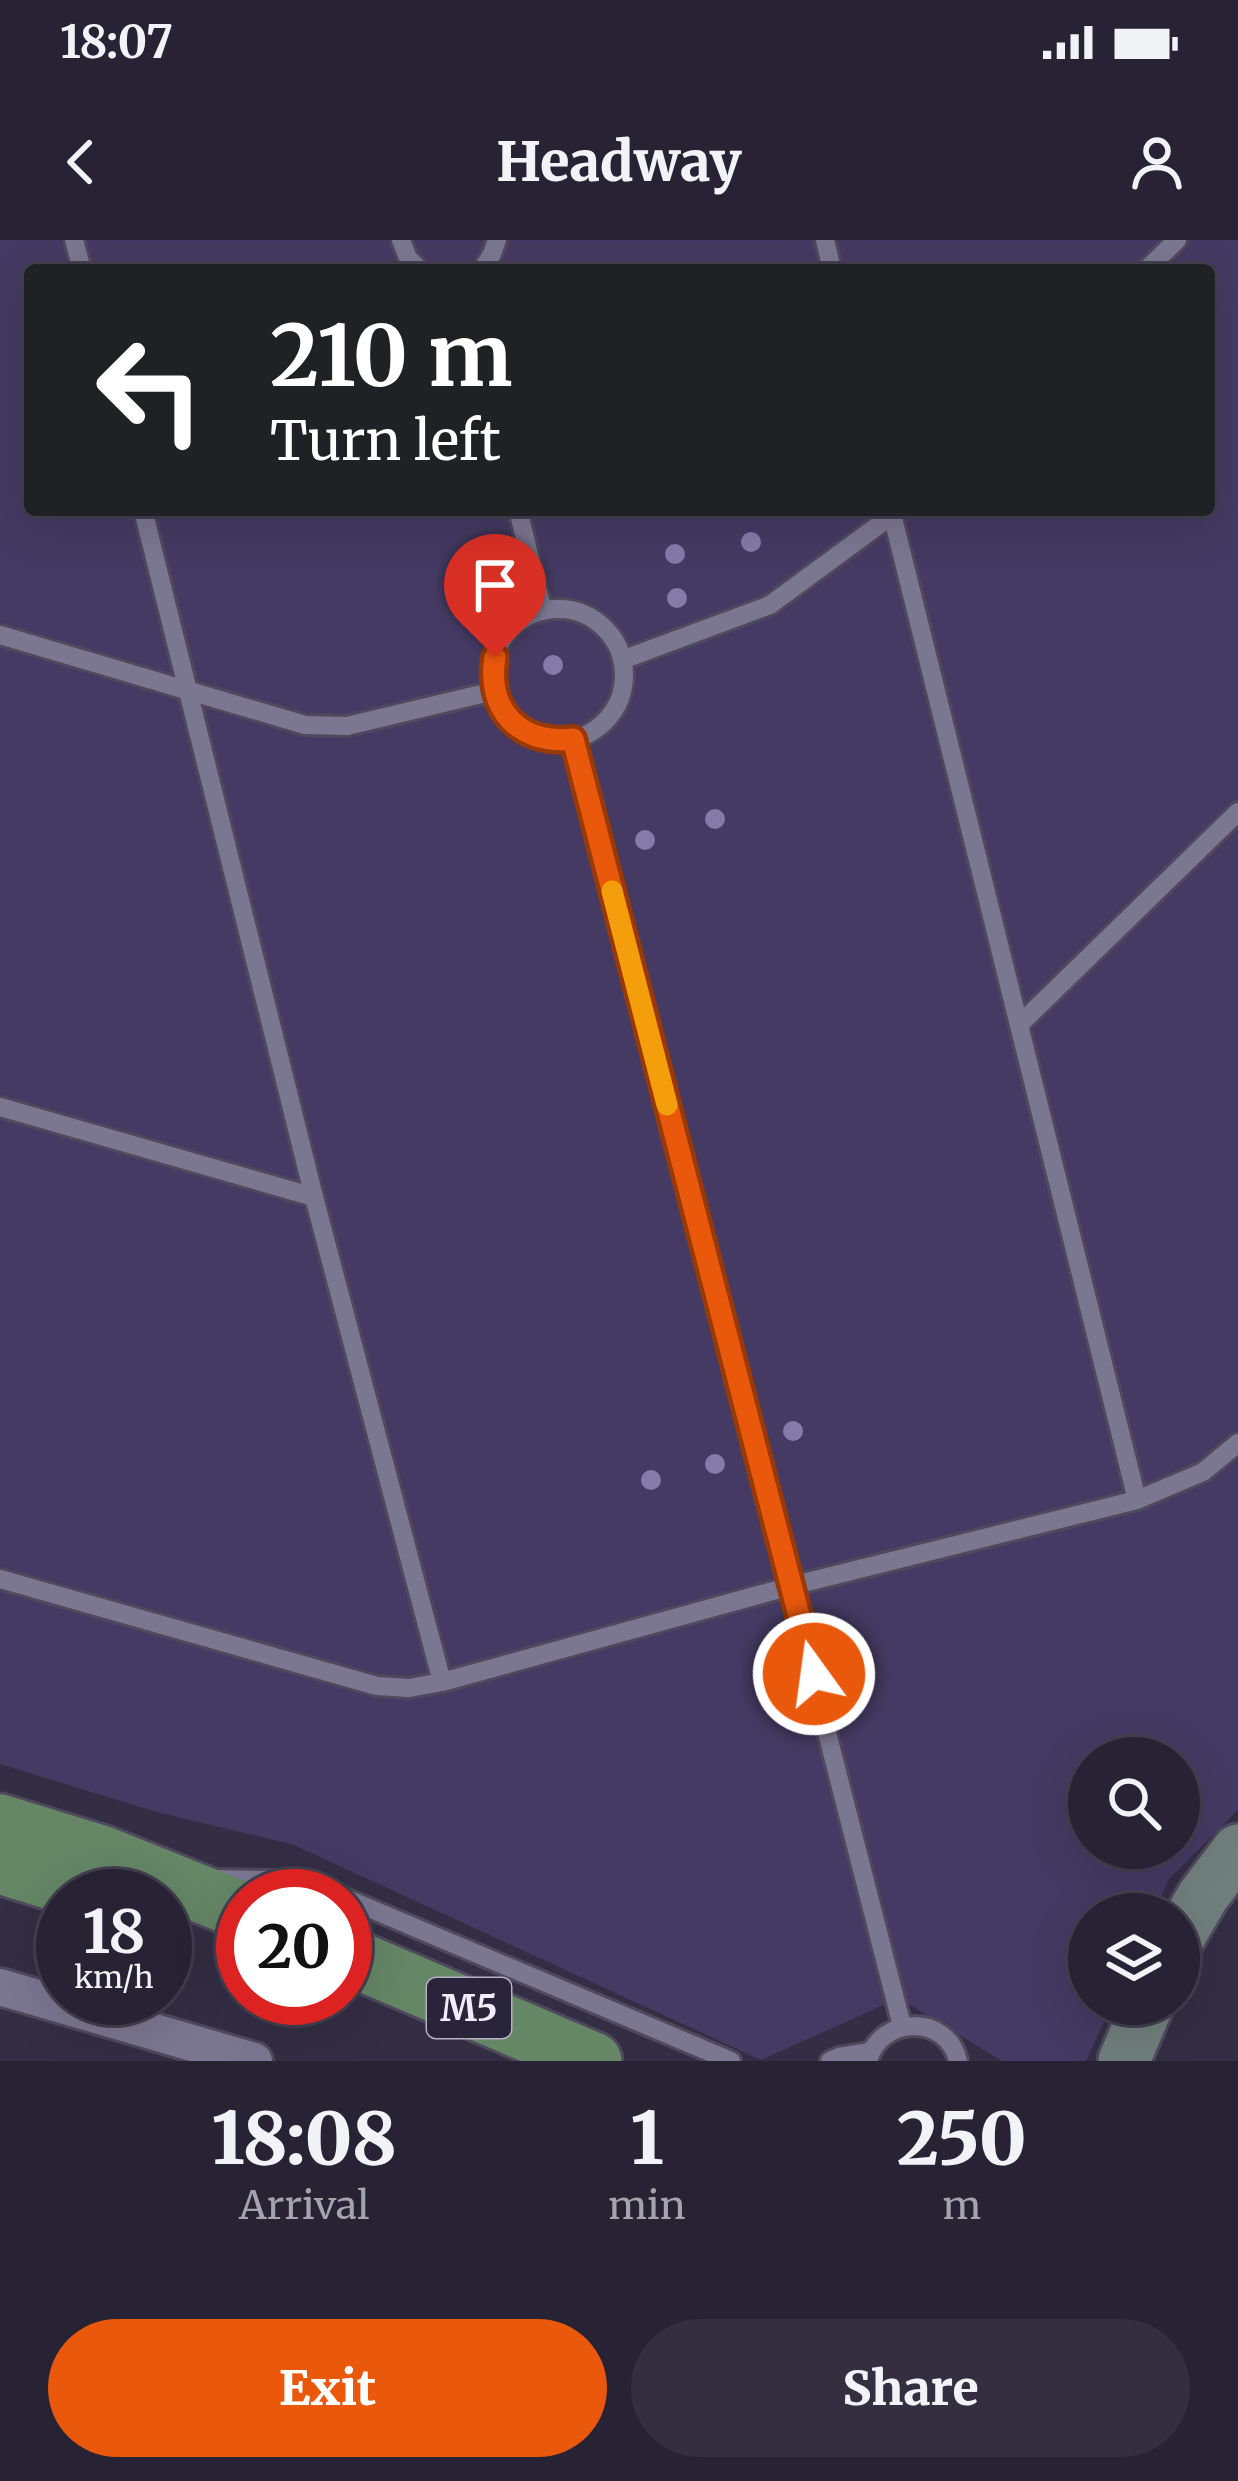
<!DOCTYPE html>
<style>
body{margin:0;font-family:Merriweather,serif;background:#332f40;color:#f1f3f6;height:100vh;display:flex;flex-direction:column;font-size:45px;white-space:nowrap}
*{box-sizing:border-box;margin:0}
p{font-size:39px;color:#a4a4ac}
.icon{flex:none;width:66px;height:66px;fill:none;stroke:currentColor;stroke-width:2;stroke-linecap:round;stroke-linejoin:round}
.map{position:relative;height:1821px;overflow:hidden}
.drawer{display:flex;flex-direction:column;background:#272234;flex:1}
.drawer>*{flex:none}
.hud{position:absolute;left:24px;top:24px;width:1191px;height:252px;border-radius:12px;box-shadow:0 12px 48px #0002,0 0 0 3px #433f4f;background:#202124;color:#fff;overflow:hidden}
.fabs{position:absolute;left:1068px;top:1497px;display:grid;gap:24px}
.fabs a{display:grid;place-items:center;width:132px;height:132px;border-radius:50%;background:#272234;box-shadow:0 12px 48px #0002,0 0 0 3px #433f4f;font-size:60px}
.speed{position:absolute;left:36px;top:1629px;display:flex;gap:24px;font-size:60px;font-weight:700;text-align:center}
.speed>*{display:grid;place-content:center;width:156px;height:156px;border-radius:50%;background:#272234;box-shadow:0 12px 48px #0002,0 0 0 3px #433f4f;line-height:1}
.speed small{font-size:30px;font-weight:400}
.speed .limit{border:18px solid #d22;background:#fff;color:#111}
.pin{position:absolute;display:grid;place-items:center;width:102px;height:102px;color:#fff;margin:-123px -51px;border-radius:50% 50% 50% 0;rotate:-45deg;box-shadow:0 0 12px #0007}
.pin .icon{rotate:45deg}
.me{position:absolute;width:132px;margin:-66px;rotate:346deg;stroke-linejoin:round;filter:drop-shadow(0 0 9px #0008)}
.turn{display:flex;align-items:center;gap:42px;height:252px;padding:0 48px;font-size:54px}
.turn .icon{width:156px;height:156px;stroke-width:2.5}
.turn b{display:block;font-size:84px;line-height:102px}
.eta{display:flex;justify-content:space-evenly;align-items:center;height:204px;text-align:center}
.eta b{font-size:72px;font-weight:800;line-height:84px}
.primary-button{display:flex;gap:24px;margin-top:auto;padding:24px 48px}
.primary-button a{flex:1;height:138px;border-radius:72px;background:#ea580c;color:#fff;font-size:48px;font-weight:800;line-height:138px;text-align:center}
.primary-button a+a{background:#332f40;color:#f1f3f6}
.status{display:flex;justify-content:space-between;align-items:center;height:84px;padding:0 60px;background:#272234;direction:ltr}
.status svg{height:33px;fill:currentColor}
header{display:flex;justify-content:space-between;align-items:center;height:156px;padding:0 48px;background:#272234;font-size:54px;font-weight:800}
.map>svg:first-child{display:block}
</style>
<div class="status"><b>18:07</b><svg viewBox="0 0 49 12"><path d="M0 12V9h3v3zM5 12V6h3v6zM10 12V3h3v9zM15 12V0h3v12zM26 1h20v11H26zM47 4h2v5h-2z"/></svg></div>
<header><svg class="icon" aria-label="back" viewBox="0 0 24 24"><path d="M15 5l-7 7 7 7"/></svg>Headway<svg class="icon" aria-label="person" viewBox="0 0 24 24"><circle cx="12" cy="8" r="4"/><path d="M4 21q1-7 8-7t8 7"/></svg></header>
<div class="map">
<svg width="1238" height="1821" viewBox="0 0 1238 1821">
<rect width="100%" height="100%" fill="#342e45"/>
<!-- green -->
<path fill="#453a63" fill-rule="evenodd" d="M0,0H1238V1570L1169,1639L1153,1674H1089V1764H1112L1086,1821H1002L899,1758L761,1820L294,1605L157,1572L0,1524ZM30,30H1209V270H30ZM1089,1518H1179V1608H1089Z"/>
<g fill="none" stroke-linecap="round" stroke-linejoin="round">
<defs>
<path id="lane" d="M74,0L82,30
M401,0L408,18L420,30
M825,0L832,30
M482,30L492,14L497,0
M1146,30L1177,0
M143,270L314,957L442,1442
M518,270L543,371
M891,270L1137,1260
M492 435a66 66 0 1 1 132 0a66 66 0 1 1-132 0Z
M0,395L305,485L347,486L494,451
M622,420L770,365L899,270
M573,499L902,1786
M1019,785L1238,572
M0,867L314,957
M0,1339L377,1446L409,1448L442,1442L791,1346L1137,1260L1203,1232L1238,1203
M213,1639L274,1640L338,1656
M345,1658L731,1821
M830,1821L839,1817L870,1812
M868,1821C880,1775 948,1774 958,1821"/>
<path id="street" d="M0,1747L254,1821"/>
<path id="secondary" d="M1179,1697L1203,1656L1238,1610
M1124,1821L1148,1764"/>
<path id="primary" d="M0,1583L101,1614L243,1671
M0,1625L99,1656
M345,1715L593,1821"/>
</defs>
<!-- lane casing -->
<use href="#lane" stroke="#4f495d" stroke-width="24"/>
<!-- street casing -->
<use href="#street" stroke="#4f495d" stroke-width="42"/>
<!-- secondary casing -->
<use href="#secondary" stroke="#4f495d" stroke-width="57"/>
<!-- primary casing -->
<use href="#primary" stroke="#4f495d" stroke-width="63"/>
<!-- lane -->
<use href="#lane" stroke="#7c7791" stroke-width="18"/>
<!-- street -->
<use href="#street" stroke="#7c7791" stroke-width="36"/>
<!-- secondary -->
<use href="#secondary" stroke="#717f7c" stroke-width="51"/>
<!-- primary -->
<use href="#primary" stroke="#658766" stroke-width="57"/>
</g>
<!-- trees -->
<g fill="#857aa9">
<circle cx="751" cy="302" r="10"/>
<circle cx="675" cy="314" r="10"/>
<circle cx="677" cy="358" r="10"/>
<circle cx="553" cy="425" r="10"/>
<circle cx="715" cy="579" r="10"/>
<circle cx="645" cy="600" r="10"/>
<circle cx="793" cy="1191" r="10"/>
<circle cx="715" cy="1224" r="10"/>
<circle cx="651" cy="1240" r="10"/>
</g>
<g fill="none" stroke-linecap="round" stroke-linejoin="round">
<defs>
<path id="route" d="M495,417C486,470 520,505 573,499L814,1434"/>
</defs>
<!-- route casing -->
<use href="#route" stroke="#983908" stroke-width="30"/>
<!-- route -->
<use href="#route" stroke="#ea580c" stroke-width="21"/>
<!-- slow -->
<path stroke="#f59e0b" stroke-width="21" d="M612,651L667,865"/>
</g>
<g text-anchor="middle" dominant-baseline="central" stroke-width="12" stroke-linejoin="round" paint-order="stroke">
<!-- shield labels -->
<rect fill="#2a243b" stroke="#b4b0c1" stroke-width="3" x="427" y="1738" width="84" height="60" rx="9"/>
<g font-size="36" font-weight="bold" fill="#efecfb">
<text x="469" y="1768">M5</text>
</g>
</g>
</svg>
<div class="fabs">
<a><svg class="icon" aria-label="search" viewBox="0 0 24 24"><circle cx="10" cy="10" r="6"/><path d="M15 15l6 6"/></svg></a>
<a><svg class="icon" aria-label="layers" viewBox="0 0 24 24"><path d="M12 4l9 5-9 5-9-5zM3 14l9 5 9-5"/></svg></a>
</div>
<div class="speed"><div>18<small>km/h</small></div><div class="limit">20</div></div>
<div class="pin" style="left:495px;top:417px;background:#d93025"><svg class="icon" aria-label="arrive" viewBox="0 0 24 24"><path d="M6 21V4h12l-3 4 3 4H6"/></svg></div>
<svg class="me" style="left:814px;top:1434px" viewBox="-20 -20 40 40"><circle r="17" fill="#ea580c" stroke="#fff" stroke-width="3"/><path d="M0-11L8 9 0 5-8 9z" fill="#fff"/></svg>
<div class="hud">
<div class="turn"><svg class="icon" aria-label="left" viewBox="0 0 24 24"><path d="M17 20v-9H6M10 6l-5 5 5 5"/></svg><div><b>210 m</b>Turn left</div></div>
</div>
</div>
<section class="drawer">
<div class="eta">
<div><b>18:08</b><p>Arrival</p></div>
<div><b>1</b><p>min</p></div>
<div><b>250</b><p>m</p></div>
</div>
<div class="primary-button"><a>Exit</a><a>Share</a></div>
</section>
